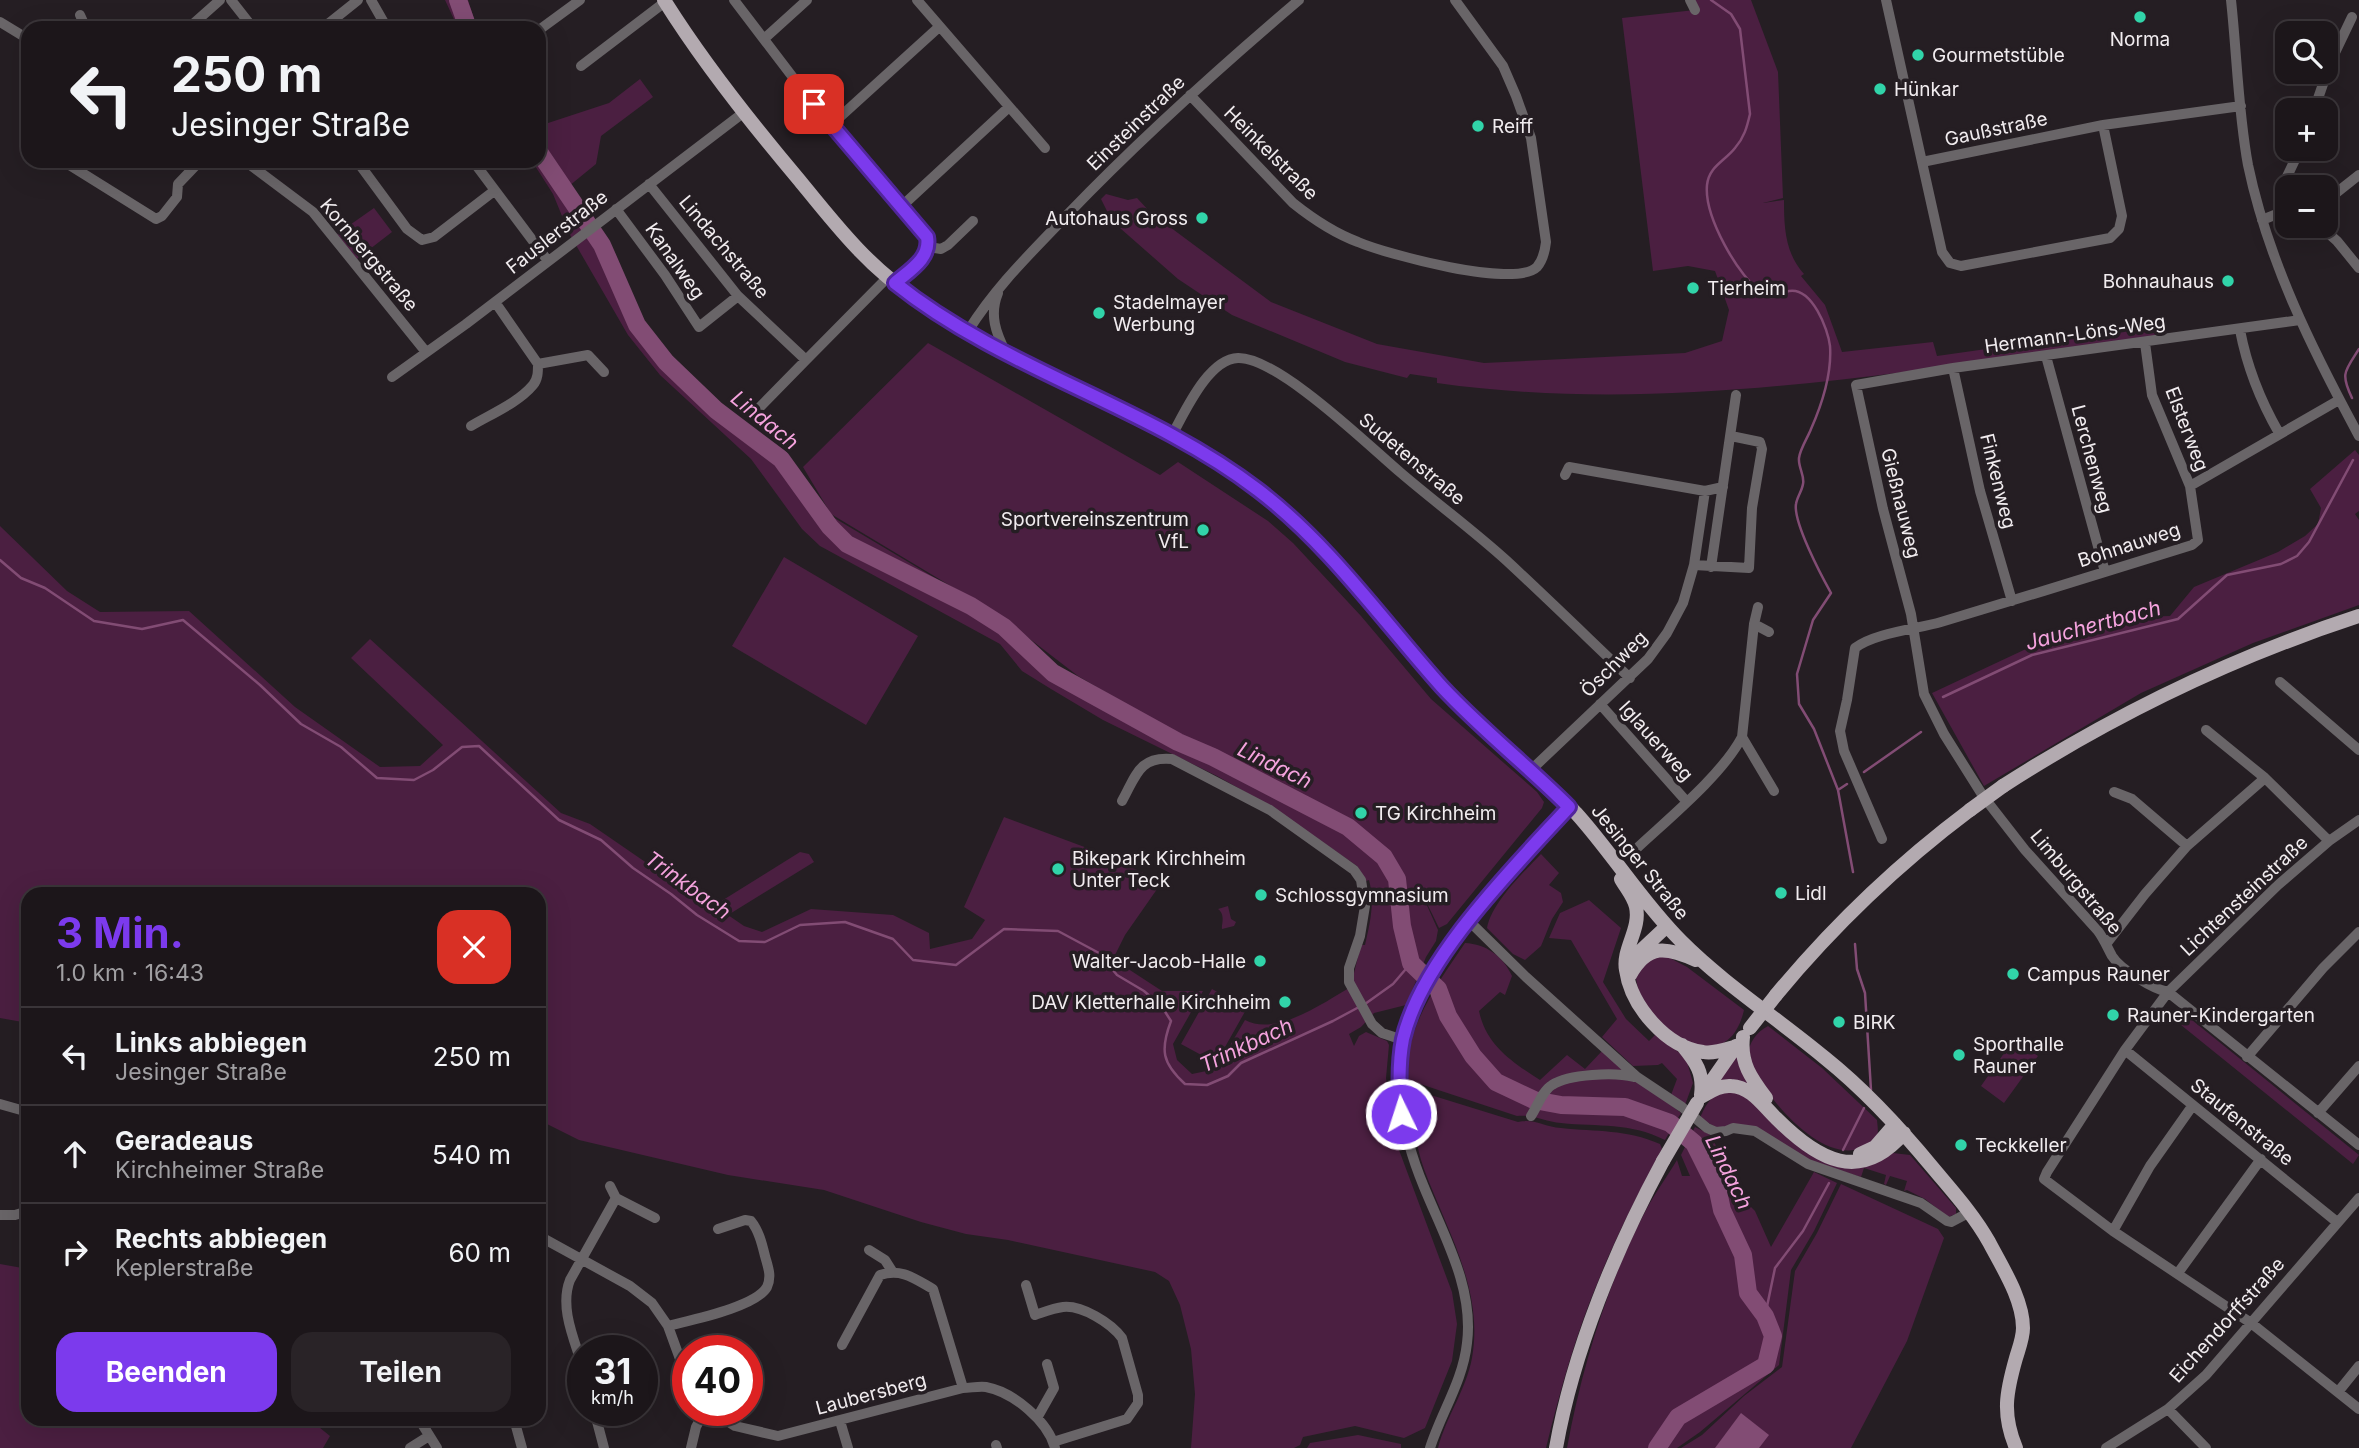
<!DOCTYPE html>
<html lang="de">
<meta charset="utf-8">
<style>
body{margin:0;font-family:Inter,sans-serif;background:#292327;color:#f1f3f6;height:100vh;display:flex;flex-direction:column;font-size:26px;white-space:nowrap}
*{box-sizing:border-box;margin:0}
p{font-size:23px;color:#a09fa2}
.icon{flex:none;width:38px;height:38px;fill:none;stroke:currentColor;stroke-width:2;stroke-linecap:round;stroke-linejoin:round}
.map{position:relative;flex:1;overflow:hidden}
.sheet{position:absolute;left:21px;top:887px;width:525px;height:539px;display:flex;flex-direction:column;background:#1c161a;border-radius:21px;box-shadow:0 7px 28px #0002,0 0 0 2px #3a3539}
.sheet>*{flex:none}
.guide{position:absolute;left:21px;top:21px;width:525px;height:147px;border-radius:21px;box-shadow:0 7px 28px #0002,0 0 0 2px #3a3539;background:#1c161a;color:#f1f3f6;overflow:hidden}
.fabs{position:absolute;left:2275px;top:21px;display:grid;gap:14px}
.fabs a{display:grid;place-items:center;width:63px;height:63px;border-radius:14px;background:#1c161a;box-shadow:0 7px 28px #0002,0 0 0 2px #3a3539;font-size:35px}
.speed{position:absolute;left:567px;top:1335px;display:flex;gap:14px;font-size:35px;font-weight:700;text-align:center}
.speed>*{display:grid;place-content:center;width:91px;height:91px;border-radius:50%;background:#1c161a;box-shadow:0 7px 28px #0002,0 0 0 2px #3a3539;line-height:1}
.speed small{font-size:18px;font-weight:400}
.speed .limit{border:10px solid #d22;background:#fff;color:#111}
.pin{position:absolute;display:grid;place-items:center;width:60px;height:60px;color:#fff;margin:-30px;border-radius:14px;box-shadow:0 4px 10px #0006}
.me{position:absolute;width:77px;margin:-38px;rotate:356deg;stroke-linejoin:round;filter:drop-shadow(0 0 5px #0008)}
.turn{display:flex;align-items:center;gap:24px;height:147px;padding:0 35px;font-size:32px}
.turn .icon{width:91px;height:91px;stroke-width:2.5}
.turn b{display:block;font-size:49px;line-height:60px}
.round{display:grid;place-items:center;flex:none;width:74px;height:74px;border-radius:21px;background:#292327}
.summary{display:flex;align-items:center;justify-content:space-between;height:119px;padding:0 35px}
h1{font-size:42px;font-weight:700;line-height:52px;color:#7c3aed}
.primary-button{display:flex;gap:14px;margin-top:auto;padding:14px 35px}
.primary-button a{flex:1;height:80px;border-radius:21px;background:#7c3aed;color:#fff;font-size:28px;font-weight:700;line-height:80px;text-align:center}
.primary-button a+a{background:#292327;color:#f1f3f6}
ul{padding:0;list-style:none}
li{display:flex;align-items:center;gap:21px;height:98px;padding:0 35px;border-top:2px solid #3a3539}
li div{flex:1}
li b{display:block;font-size:26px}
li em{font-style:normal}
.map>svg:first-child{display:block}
</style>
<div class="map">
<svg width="2359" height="1448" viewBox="0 0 2359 1448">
<rect width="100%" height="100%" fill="#251e23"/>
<!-- green -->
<path fill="#4b1f41" d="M445,0H468L477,28H458Z
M1690,0H1751L1778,72L1783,198L1763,203L1784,200C1784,227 1785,253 1804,274L1801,276L1825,305L1842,352L1933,342L1937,356L2140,327L2165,335C1927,367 1677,417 1437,383V378L1410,374L1407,378L1345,362L1232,315L1178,279L1112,221L1101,199L1106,194L1128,200L1137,198L1151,213L1271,302L1377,344L1484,363L1685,353L1722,341L1729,310L1715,271L1688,266L1653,271L1622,18L1695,10Z
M640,79L653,97L601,136L596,164L569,186L601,236L641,324L721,410L788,455L831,516L999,616L1045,657L1085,685L1147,721L1245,768L1150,718L1078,676L999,615L831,514L803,467L928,343L1160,475L1178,462L1268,521L1293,543L1361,616L1431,699L1537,792L1544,802L1542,808L1447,924L1439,928L1416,881L1438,930L1436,941L1426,957L1406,1005L1374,1013L1361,1027L1349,1034L1354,1046L1359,1036L1366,1032L1387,1041L1389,1045L1386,1078L1392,1118L1399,1150L1452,1292L1457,1324L1452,1361L1425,1428L1404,1438L1355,1426L1303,1437L1300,1445L1294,1448H1191L1195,1394L1191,1349L1180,1305L1169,1281L1155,1272L1008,1240L966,1234L921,1222L824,1190L728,1175L579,1140L539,1120V894H28V1023L0,1018V526L67,591L100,612L189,611L295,707L380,767L420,766L443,745L351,658L370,639L561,813L590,824L654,868L694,889L707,910L800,852L809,854L814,862L728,915L744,926L762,932L811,909L893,915L929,933L930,949L972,939L985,920L964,907L1004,817L1106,855L1162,882L1125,935L1113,959L1162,991H1203L1173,1044L1177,1060L1192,1074L1216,1069L1245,1020C1277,1037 1326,1001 1354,985V973L1361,945H1365C1370,923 1375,903 1369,880L1366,881L1357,866L1272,807L1217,776L1103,720L1051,689L1022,671L1000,644L820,546L802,529L751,459L660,375L628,335L569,233L553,194L532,161H539V116L545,124L609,103Z
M374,208L392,232L357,259L337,234Z
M2355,450L2359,455V511L2355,514L2359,520V605L2253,643L2141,693L1984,786L1932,693L2026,649L2139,617L2170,616L2194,587L2278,552L2305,536L2318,524L2321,508L2310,489Z
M784,557L918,636L866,725L732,646Z
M1541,854L1559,873L1549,885L1561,893L1563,902L1552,919L1541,946L1525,960L1513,954L1487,928C1492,902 1523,873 1541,854Z
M1589,900L1621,928L1603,982L1626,1019L1649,1041L1656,1034L1686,1058L1693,1083L1685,1105L1671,1095L1677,1079L1662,1063L1658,1065L1633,1066L1602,1037L1617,1019L1571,940L1549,938L1560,913Z
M1228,906L1231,919L1236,922L1234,926L1222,929C1221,925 1226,915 1218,909Z
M1465,943C1486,944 1503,956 1512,976L1505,995L1500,992L1479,1011C1486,1045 1512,1062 1540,1080L1567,1055L1585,1069L1602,1051L1681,1113L1665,1140C1629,1122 1599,1127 1561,1123C1546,1122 1532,1114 1517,1116L1408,1080C1409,1069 1408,1057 1410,1046C1419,1008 1444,974 1465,943Z
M1652,956L1668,957L1687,967L1744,1010C1728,1078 1663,1038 1641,997C1638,991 1637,982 1635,975Z
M1212,989L1247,1008L1216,1063L1181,1044Z
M2187,1016L2359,1155L2353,1164L2181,1025Z
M1768,1026L1822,1068L1877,1120C1878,1131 1880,1137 1870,1144C1830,1171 1775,1107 1757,1076C1755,1071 1750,1066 1749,1061C1746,1046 1755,1033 1768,1026Z
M2014,1039L2038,1056L2004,1103L1981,1086Z
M1738,1053L1754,1089L1717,1083Z
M1407,1090L1434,1096L1518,1122C1535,1118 1544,1127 1561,1128C1597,1132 1626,1129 1660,1144L1662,1149C1639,1192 1617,1234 1599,1279C1576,1333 1560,1391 1546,1448H1438C1446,1417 1466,1390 1472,1358C1484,1290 1447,1231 1424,1169C1415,1144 1413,1116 1407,1090Z
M1738,1091L1818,1157L1893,1153L1910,1155L1956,1208V1214L1948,1217L1925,1199L1907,1190L1904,1191L1907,1181L1890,1176L1886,1185L1884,1184L1886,1175L1864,1168L1861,1177L1807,1160L1757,1128H1717L1700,1118C1709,1097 1715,1092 1738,1091Z
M1695,1127L1711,1135L1739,1195L1755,1211L1771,1247L1814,1172L1837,1183L1814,1231L1791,1270L1779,1365L1700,1432L1677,1448H1567C1582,1367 1607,1284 1646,1210C1655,1193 1667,1177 1677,1160L1682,1176H1690L1681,1155Z
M1841,1184L1938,1229L1944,1238L1907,1341L1851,1448H1681L1702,1435L1744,1396L1782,1367L1795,1271L1817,1233Z
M0,1264L28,1269V1419H309L330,1436L323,1448H0Z
M1358,1435L1401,1444V1448H1307L1310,1443Z"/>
<!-- water -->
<path fill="#824c74" d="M1741,1413L1769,1435L1759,1448H1715Z"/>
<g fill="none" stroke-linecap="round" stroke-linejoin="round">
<!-- stream -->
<path stroke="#824c74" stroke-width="2.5" d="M1711,0L1731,14L1740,29L1750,114C1747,127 1744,138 1735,148C1725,161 1709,166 1707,185C1704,216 1738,277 1764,295C1774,301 1780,293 1789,291C1812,287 1828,329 1830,346C1832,374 1822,404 1811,429C1808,437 1800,449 1799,458C1798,467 1805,476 1803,484C1802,491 1797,497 1796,504C1793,522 1821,575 1831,593L1813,620L1797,674L1799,704L1814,729L1838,790L1853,872
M2352,398C2340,373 2345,371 2359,349
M0,560L21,578L45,588L94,621L142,629L183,620L260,685L301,724L341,747L377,778L414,780L433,770L462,747L479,746L559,820L601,840L633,868L671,894L697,915L739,941L765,942L800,925L845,922L893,939L913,960L956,965L1004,929L1058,931L1099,953L1117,975L1144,991L1162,1007L1171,1021C1160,1050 1162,1063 1185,1084L1207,1085L1228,1076L1241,1063L1333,1021L1359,1007
M1943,697L2032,655L2178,619L2227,575L2281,564L2297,556L2309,542L2353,460
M1864,772L1921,732
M1838,790L1847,784
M1855,944L1857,969L1865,993L1871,1090
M1365,1004L1393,984L1411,963
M1843,1150L1864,1108
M1765,1316L1775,1268L1803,1231L1829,1183"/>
<!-- river -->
<path stroke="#824c74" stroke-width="18" d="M458,0L468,28
M539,152L602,245L637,325L666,362L716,410L781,459L830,527L847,544L971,606L1004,627L1053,673L1178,742L1213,757L1348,827L1384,857L1397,879L1402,926L1411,963L1438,989L1448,1016L1473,1056L1496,1082L1534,1100L1561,1105L1625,1107L1670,1123L1694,1143L1718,1191L1722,1210L1743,1255L1748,1293L1765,1316L1773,1336L1766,1365L1678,1417L1657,1448"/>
<!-- minor -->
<path stroke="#696568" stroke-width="10" d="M231,0L253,28
M371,0L387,28
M734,0L830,126L927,237L929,247L924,257L895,283
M917,0L1045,148
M1690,0L1695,10
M1886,0L1922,162L2103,125L2241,106
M2231,0C2237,55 2238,111 2248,165C2268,261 2313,351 2359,436
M80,15L86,28
M0,22L28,39
M193,24L220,0
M323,28L358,0
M539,30L580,0
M765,38L807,0
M581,66L665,2
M1190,95L1293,203C1313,219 1334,233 1358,242C1386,254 1515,289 1537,267C1543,260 1545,251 1546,242L1531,138L1516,96L1503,66L1455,0
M2314,110L2331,61L2352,17
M830,126L939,27
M63,161L156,219L162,216L177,197L178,184L200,161
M245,161L313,212L426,352
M357,161L407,229L422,240L434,237L494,191
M473,161L548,261
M1922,162L1942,252L1950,263L1961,266L2110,238L2119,229L2122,216L2103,125
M649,184L738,296L806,360L888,277
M2287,200L2283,185L2300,149
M2326,201L2359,175
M902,206L1009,107
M616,209L665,275L699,327L738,296
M2262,220L2287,210
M2320,226L2337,241L2359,268
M929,247L941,249L948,245L973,221
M998,293C989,315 996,333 1006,353
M2300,320L1953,368L1856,385L1883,509L1911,614L1924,694L1944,734L1983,796L2025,850L2098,931C2104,939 2107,947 2112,956C2120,969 2153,989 2168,992L2359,1145
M2240,330C2247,367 2260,400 2279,433
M968,331C997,285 1031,253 1068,214C1141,138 1219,68 1299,0
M2145,343L2152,395L2190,486
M2046,356L2105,572
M538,364L588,355L604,372
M1953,368L1980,491L2012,601
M392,377L466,324L743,113
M760,407L806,360
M471,426C491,414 518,403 533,385C538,379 538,372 538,364L495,302
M1172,435C1185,412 1208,359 1238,358C1278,357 1369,446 1401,473C1436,503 1473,530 1507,561C1548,599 1589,639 1630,678
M1565,475L1569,467L1705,491L1723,487
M1694,565L1705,491
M1711,567L1736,395
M1754,624L1769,632
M2280,682L2359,750
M1600,704L1687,802
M2206,730L2265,778L2329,841
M1742,737L1774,791
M1531,770L1648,659L1667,633L1683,603L1694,565L1749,568L1752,508L1762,449L1760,442L1731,436
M2114,792L2132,799L2187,846
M1122,801C1136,776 1139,756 1172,759L1270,810L1354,870L1361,880L1365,906L1360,936L1349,968V982L1372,1024L1382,1033L1403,1040
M2359,820L2329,841L2278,885L2168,992L2125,1050L2047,1172L2044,1179L2113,1231L2251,1323L2359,1409
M1882,839L1844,751L1840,731L1847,700L1855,648C1874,633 1917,629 1941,622C2025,597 2108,571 2192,545L2198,540L2190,486L2339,400
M1636,849C1668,819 1722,775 1742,737L1754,624L1758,607
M1469,921L1526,977L1637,1077L1682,1107L1707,1128L1716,1132L1726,1131L1733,1128L1755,1131L1808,1164L1921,1203L1947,1221L1951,1222L1970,1212
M2107,943L2145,894L2187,846L2265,778
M2125,1050L2337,1222
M2247,1057L2323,968L2359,932
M0,1104L28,1112
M2318,1113L2359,1066
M1531,1116C1537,1107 1543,1090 1552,1085C1569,1074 1615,1072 1634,1077
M616,1198L655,1218
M0,1215H15L28,1211
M2113,1231L2150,1166L2193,1105
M539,1236L630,1286L652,1303L668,1326L688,1381
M869,1250L885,1260L892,1271
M2178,1273L2261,1159
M1026,1285L1035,1315C1044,1312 1054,1308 1063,1307C1082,1305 1111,1323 1122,1338L1138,1395V1403L1127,1419L1053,1442
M668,1326C691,1320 756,1307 767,1287C772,1276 768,1267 765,1256C762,1244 759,1231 751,1221L745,1220L718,1229
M842,1345L880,1275C902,1268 915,1279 933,1289L963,1388
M583,1368C575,1341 559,1308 570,1280L616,1198L610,1186
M2338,1392L2359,1366
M2168,1409L2206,1448
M594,1410L604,1448
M710,1410L735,1426L778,1436L963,1388C970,1388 979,1386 986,1387C1013,1392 1048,1421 1055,1448
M1037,1418L1054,1388L1047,1364
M419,1419L437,1448
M514,1419L522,1448
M840,1421L848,1448
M996,1445L997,1448
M410,1448L429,1436
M691,1448L696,1427L705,1410
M1430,1448C1441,1413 1463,1381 1467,1343C1474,1288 1444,1236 1424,1187C1372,1062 1409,990 1492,894C1518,865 1543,835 1569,807
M2106,1448L2168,1409L2206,1375L2359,1198"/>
<!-- major -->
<path stroke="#b3aab0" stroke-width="14" d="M664,0C704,64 751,123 800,181C835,224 869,268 916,298C967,333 1022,362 1078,389C1139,420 1202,448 1258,489C1330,543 1381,619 1441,685C1483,731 1533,768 1576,813C1613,854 1642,902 1681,941C1725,985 1777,1018 1825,1058C1865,1090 1900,1128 1933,1168C1953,1192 1974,1215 1989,1242C2002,1267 2023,1299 2023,1328C2023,1338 2019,1348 2016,1358C2006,1393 2002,1414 2016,1448
M2003,786C2115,714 2233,657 2359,616
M1621,879C1626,888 1634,897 1636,907C1641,929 1622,949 1626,970C1631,1006 1666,1047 1703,1052C1713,1054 1724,1050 1734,1047
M1635,956L1667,926
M1630,975C1648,943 1667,947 1696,960
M1776,995C1834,925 1898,864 1970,810
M1743,1037C1740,1063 1751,1078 1766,1098
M1682,1045C1696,1062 1704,1073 1701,1095
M1702,1095L1736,1046
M1701,1097C1710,1092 1720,1085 1731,1086C1752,1087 1763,1106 1777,1119C1818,1160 1860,1184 1904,1133
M1860,1154L1875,1147L1895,1124
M1556,1448C1573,1351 1616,1248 1663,1161"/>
<!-- major-bridge -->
<path stroke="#b3aab0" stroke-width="14" d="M1970,810L2003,786
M1750,1028L1776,995
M1663,1161L1697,1103"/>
</g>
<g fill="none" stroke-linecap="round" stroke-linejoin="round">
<defs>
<path id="route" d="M814,104L927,237C931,258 910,270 895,283C1005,371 1147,405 1258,490C1330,545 1382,620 1442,687C1482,730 1528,766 1569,807C1514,867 1422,958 1403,1039C1398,1064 1399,1089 1401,1114"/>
</defs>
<!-- route casing -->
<use href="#route" stroke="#51269a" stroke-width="18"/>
<!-- route -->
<use href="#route" stroke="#7c3aed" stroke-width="12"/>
</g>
<!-- markers -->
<g fill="#31d4a9" stroke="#251e23" stroke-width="2.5">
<circle cx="2140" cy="17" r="7"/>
<circle cx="1918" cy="55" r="7"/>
<circle cx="1880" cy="89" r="7"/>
<circle cx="1478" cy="126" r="7"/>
<circle cx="1202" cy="218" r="7"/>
<circle cx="2228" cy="281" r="7"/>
<circle cx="1693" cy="288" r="7"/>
<circle cx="1099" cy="313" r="7"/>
<circle cx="1203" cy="530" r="7"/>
<circle cx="1361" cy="813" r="7"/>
<circle cx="1058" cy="869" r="7"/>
<circle cx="1781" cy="893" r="7"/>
<circle cx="1261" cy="895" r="7"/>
<circle cx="1260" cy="961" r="7"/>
<circle cx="2013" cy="974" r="7"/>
<circle cx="1285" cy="1002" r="7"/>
<circle cx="2113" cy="1015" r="7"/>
<circle cx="1839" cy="1022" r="7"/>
<circle cx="1959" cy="1055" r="7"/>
<circle cx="1961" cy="1145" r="7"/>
</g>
<g text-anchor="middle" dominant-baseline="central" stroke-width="7" stroke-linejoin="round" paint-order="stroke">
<!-- poi labels -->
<g font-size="19" fill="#f1ecef" stroke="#251e23" text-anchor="start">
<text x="2140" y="39" text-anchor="middle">Norma</text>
<text x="1932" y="55">Gourmetstüble</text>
<text x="1894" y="89">Hünkar</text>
<text x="1492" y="126">Reiff</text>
<text x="1188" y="218" text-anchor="end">Autohaus Gross</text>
<text x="2214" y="281" text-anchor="end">Bohnauhaus</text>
<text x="1707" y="288">Tierheim</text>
<text x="1113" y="302">Stadelmayer<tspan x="1113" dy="22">Werbung</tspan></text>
<text x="1189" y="519" text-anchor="end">Sportvereinszentrum<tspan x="1189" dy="22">VfL</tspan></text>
<text x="1375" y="813">TG Kirchheim</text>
<text x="1072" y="858">Bikepark Kirchheim<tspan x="1072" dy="22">Unter Teck</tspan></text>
<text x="1795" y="893">Lidl</text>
<text x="1275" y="895">Schlossgymnasium</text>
<text x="1246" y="961" text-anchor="end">Walter-Jacob-Halle</text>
<text x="2027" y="974">Campus Rauner</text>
<text x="1271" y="1002" text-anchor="end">DAV Kletterhalle Kirchheim</text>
<text x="2127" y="1015">Rauner-Kindergarten</text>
<text x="1853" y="1022">BIRK</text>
<text x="1973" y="1044">Sporthalle<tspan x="1973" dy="22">Rauner</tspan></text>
<text x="1975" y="1145">Teckkeller</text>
</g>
<!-- street labels -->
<g font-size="19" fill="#f1ecef" stroke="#251e23">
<text transform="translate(1136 123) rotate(-44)">Einsteinstraße</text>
<text transform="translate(1996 129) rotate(-12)">Gaußstraße</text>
<text transform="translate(1271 153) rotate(45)">Heinkelstraße</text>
<text transform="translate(557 232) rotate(-38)">Fauslerstraße</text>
<text transform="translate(724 247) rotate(50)">Lindachstraße</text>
<text transform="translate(369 255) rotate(50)">Kornbergstraße</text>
<text transform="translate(675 261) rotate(55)">Kanalweg</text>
<text transform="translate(2075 334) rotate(-8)">Hermann-Löns-Weg</text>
<text transform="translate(2187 429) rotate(69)">Elsterweg</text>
<text transform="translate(1412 459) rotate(40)">Sudetenstraße</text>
<text transform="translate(2092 459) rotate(75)">Lerchenweg</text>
<text transform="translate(1998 481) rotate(76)">Finkenweg</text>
<text transform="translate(1901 503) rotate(76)">Gießnauweg</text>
<text transform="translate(2129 545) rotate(-18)">Bohnauweg</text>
<text transform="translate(1614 664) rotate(-45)">Öschweg</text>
<text transform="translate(1656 741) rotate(48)">Iglauerweg</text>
<text transform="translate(1640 862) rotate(51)">Jesinger Straße</text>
<text transform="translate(2076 882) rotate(50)">Limburgstraße</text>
<text transform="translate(2244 896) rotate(-43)">Lichtensteinstraße</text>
<text transform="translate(2242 1122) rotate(39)">Staufenstraße</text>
<text transform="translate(2227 1320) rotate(-48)">Eichendorffstraße</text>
<text transform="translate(871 1394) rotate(-15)">Laubersberg</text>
</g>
<!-- water labels -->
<g font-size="21" font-style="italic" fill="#f5a3de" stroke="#251e23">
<text transform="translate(765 420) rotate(39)">Lindach</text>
<text transform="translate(2093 625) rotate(-15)">Jauchertbach</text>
<text transform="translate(1275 765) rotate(26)">Lindach</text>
<text transform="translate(688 885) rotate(36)">Trinkbach</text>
<text transform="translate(1246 1045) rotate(-25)">Trinkbach</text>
<text transform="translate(1729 1172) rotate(64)">Lindach</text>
</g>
</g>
</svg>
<div class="fabs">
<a><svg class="icon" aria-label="search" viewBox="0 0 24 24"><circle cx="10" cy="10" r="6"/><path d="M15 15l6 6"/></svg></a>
<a>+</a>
<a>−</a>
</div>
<div class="speed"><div>31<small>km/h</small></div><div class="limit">40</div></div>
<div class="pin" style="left:814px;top:104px;background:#d93025"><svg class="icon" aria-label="arrive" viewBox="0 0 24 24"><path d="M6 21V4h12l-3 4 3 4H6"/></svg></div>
<svg class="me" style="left:1401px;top:1114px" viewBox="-20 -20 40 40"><circle r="17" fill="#7c3aed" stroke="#fff" stroke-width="3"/><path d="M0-11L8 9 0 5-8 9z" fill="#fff"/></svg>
<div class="guide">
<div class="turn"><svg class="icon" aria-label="left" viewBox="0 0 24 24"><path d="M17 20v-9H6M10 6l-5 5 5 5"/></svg><div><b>250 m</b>Jesinger Straße</div></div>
</div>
<section class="sheet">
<div class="summary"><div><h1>3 Min.</h1><p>1.0 km · 16:43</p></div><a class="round" style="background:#d93025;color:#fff"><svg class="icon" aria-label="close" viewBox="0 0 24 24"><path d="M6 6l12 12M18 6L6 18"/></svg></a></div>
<ul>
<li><svg class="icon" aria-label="left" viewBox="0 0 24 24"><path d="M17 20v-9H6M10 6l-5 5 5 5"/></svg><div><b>Links abbiegen</b><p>Jesinger Straße</p></div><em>250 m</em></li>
<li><svg class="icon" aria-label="ahead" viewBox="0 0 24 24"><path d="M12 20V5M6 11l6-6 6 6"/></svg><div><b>Geradeaus</b><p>Kirchheimer Straße</p></div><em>540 m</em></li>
<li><svg class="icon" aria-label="right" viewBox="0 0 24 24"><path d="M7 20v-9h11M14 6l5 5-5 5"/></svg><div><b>Rechts abbiegen</b><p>Keplerstraße</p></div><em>60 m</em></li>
</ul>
<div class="primary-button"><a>Beenden</a><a>Teilen</a></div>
</section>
</div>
